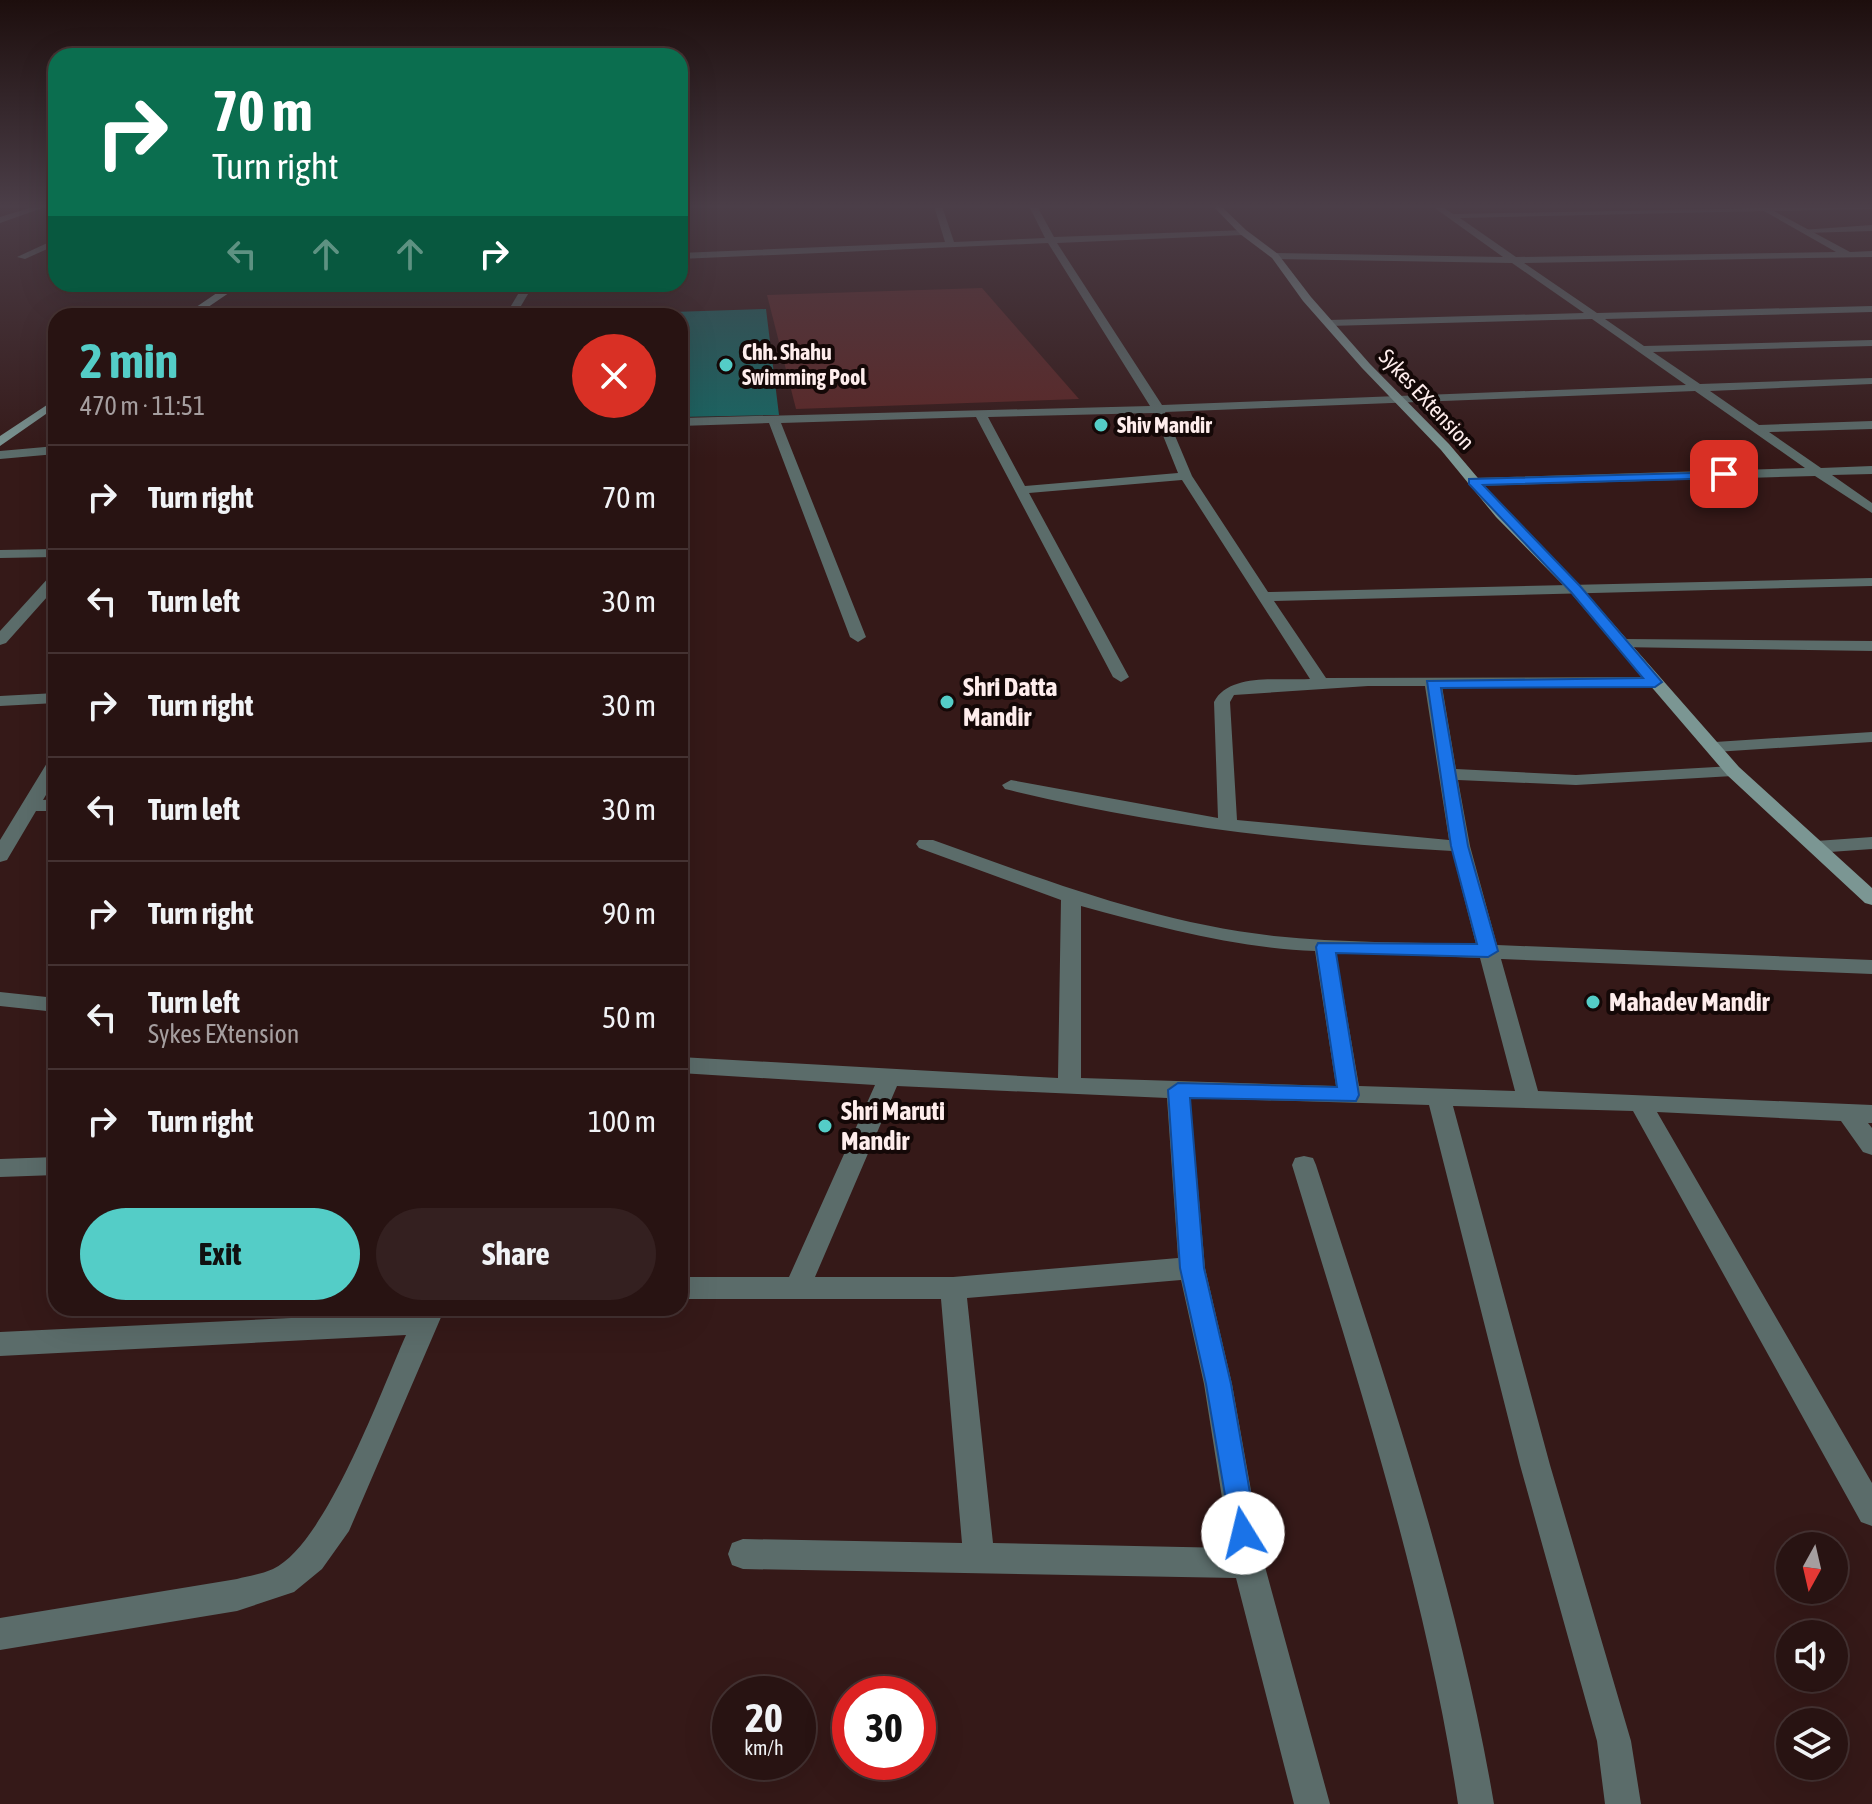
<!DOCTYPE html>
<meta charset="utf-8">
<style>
body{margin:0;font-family:"Asap Condensed",sans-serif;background:#342020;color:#f1f3f6;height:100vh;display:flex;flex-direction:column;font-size:30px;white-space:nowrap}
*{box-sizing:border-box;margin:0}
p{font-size:26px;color:#a59e9f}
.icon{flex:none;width:44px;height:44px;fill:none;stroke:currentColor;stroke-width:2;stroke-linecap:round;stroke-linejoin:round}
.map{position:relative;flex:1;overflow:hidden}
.drawer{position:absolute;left:48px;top:308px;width:640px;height:1008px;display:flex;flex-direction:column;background:#281312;border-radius:24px;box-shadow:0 8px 32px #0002,0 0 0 2px #443232}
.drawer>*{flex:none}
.top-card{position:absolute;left:48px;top:48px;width:640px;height:244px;border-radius:24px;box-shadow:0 8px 32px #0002,0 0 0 2px #443232;background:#0b6e4f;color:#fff;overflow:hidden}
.needle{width:52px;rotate:188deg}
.fabs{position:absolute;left:1776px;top:1532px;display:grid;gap:16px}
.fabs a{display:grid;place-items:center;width:72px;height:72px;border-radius:50%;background:#281312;box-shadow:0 8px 32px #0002,0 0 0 2px #443232;font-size:40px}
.speed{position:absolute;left:712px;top:1676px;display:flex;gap:16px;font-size:40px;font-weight:700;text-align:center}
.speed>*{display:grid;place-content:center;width:104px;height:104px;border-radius:50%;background:#281312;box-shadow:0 8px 32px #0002,0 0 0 2px #443232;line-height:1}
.speed small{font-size:20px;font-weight:400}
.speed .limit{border:12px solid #d22;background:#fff;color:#111}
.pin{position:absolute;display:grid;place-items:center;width:68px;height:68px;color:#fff;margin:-34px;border-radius:16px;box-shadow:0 4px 12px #0006}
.me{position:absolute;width:88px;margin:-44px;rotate:351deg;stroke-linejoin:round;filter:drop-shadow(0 0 6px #0008)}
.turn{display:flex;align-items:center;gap:28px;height:168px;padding:0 32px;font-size:36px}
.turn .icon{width:104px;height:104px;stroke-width:2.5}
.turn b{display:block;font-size:56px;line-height:68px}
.lanes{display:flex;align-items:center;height:76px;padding:0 32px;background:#0003;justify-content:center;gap:40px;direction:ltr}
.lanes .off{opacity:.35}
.round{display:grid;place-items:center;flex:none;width:84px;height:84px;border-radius:42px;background:#342020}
.summary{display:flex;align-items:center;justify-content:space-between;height:136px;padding:0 32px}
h1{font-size:48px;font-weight:700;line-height:60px;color:#54cdc7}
.cta{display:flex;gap:16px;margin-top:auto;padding:16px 32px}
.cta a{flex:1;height:92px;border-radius:48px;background:#54cdc7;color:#111;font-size:32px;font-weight:700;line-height:92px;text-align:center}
.cta a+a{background:#342020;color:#f1f3f6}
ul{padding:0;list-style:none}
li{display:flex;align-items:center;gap:24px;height:104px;padding:0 32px;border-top:2px solid #443232}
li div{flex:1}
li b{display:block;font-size:30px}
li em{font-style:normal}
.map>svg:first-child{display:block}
</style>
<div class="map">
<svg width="1872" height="1804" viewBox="0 0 1872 1804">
<rect width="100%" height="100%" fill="#351918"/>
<!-- green -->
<path fill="#5c2625" d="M982,288L1079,399L796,409L767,295Z"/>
<!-- water -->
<path fill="#146965" d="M766,309L779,415L680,417V316H550Z"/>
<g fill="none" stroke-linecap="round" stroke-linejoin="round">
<!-- lane -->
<path fill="#5b6c6a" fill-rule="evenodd" d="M1872,225V231L1805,233L1801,230Z"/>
<!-- street -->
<path fill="#5b6c6a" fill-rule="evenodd" d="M36,206H48L0,223V217Z
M934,206H942L954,242L1045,238L1029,206H1037L1054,237L1246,230L1243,235L1057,243L1162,405L1686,385L1592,319L1328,326L1323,323L1328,320L1584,313L1512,263L1275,259L1270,256L1275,253L1503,257L1432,206H1441L1453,214L1872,206V209L1774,211L1850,252L1872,251V257L1524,263L1597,313L1872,306V312L1605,319L1644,346L1872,340V346L1653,352L1700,384L1872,378V384L1710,391L1759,425L1872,421V429L1769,432L1821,468L1872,466V474L1832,475L1872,503V513L1815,476L1473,486L1467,482L1473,478L1805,468L1695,391L1165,412L1192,476L1268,592L1872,578V586L1274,601L1326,678L1655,677L1663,682L1655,687L1442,686L1456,769L1576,775L1733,766L1742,771L1733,776L1576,785L1458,780L1470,846L1497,945L1872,960V974L1501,959L1538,1091L1872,1105V1123H1868L1872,1128V1155L1863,1152L1841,1121L1657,1112L1872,1483V1526L1861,1522L1633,1111L1453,1106L1550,1465L1631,1741L1641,1804H1605L1597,1741L1520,1465L1429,1105L1190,1098L1205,1268L1232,1384L1264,1563L1330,1804H1294L1236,1578L743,1569L732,1565L728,1554L732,1543L743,1539L962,1543L941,1299H680V1277H789L875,1085L680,1073V1057L1058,1078L1061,900L919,848L916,844L919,840H933C1044,880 1156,923 1274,936C1341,943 1409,942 1476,944L1452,851C1302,843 1151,825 1005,789L1002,785L1011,780L1218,818L1214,702C1229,672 1281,681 1310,679L1182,480L1029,493L1129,677L1121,682L1113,677L976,417L781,423L866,637L858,642L850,637L769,423L680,426V418L1150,406L1048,243L680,259V253L945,242ZM1764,211L1836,252L1516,257L1460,218ZM1154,413L1178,473L1025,486L988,417ZM1368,686H1425L1449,840L1237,820L1230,702L1234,695ZM1081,906C1158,927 1235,948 1315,951L1336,1086L1081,1078ZM1336,952L1480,958L1515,1091L1359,1086ZM897,1086L1167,1098L1178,1258L953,1277H815ZM1181,1280L1204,1384L1230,1548L993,1543L967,1298Z
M56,239V245L25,259L17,257Z
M524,284H534L515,316H505Z
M328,310L333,313L330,316H319Z
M56,446V454L0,459V451Z
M56,549V557L0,558V550Z
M56,574V587L6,643L0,645V631L51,575Z
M1623,639L1872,641V651L1617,647V641Z
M56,693V703L0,706V696Z
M1872,732V742L1715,752L1706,747L1715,742Z
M56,758V778L43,800L56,799V811H36L7,860L0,862V840L47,763Z
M1872,837V849L1816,853L1806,847L1816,841Z
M0,992L56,998V1012L0,1006Z
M1304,1156L1313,1158L1316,1165C1384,1376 1457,1585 1494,1804H1458C1425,1585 1356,1376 1292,1165L1295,1158Z
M56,1157V1175L0,1177V1159Z
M419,1308H445L349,1531L322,1569L294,1592L237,1611L0,1650V1618L237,1579C248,1576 262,1574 273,1569C326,1544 381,1391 406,1335L0,1356V1332L417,1312Z"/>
<!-- secondary -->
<path fill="#7b9693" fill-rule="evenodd" d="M1213,206H1221L1246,230L1278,254L1311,297L1370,364L1449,444L1506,511L1580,586L1739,767L1872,888V905L1865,903L1727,775L1570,592L1496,517L1441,450L1362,368L1303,301L1272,258L1240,234Z
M230,284H242L195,316H183Z
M56,399V407L0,446V436Z"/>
</g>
<!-- sky -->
<linearGradient id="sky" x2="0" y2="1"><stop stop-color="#1d0e0d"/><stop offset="0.45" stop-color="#4b3e48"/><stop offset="1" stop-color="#4b3e48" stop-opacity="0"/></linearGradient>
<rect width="1872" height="458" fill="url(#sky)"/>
<!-- route -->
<path fill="#1a73e8" stroke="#114b97" stroke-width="2" d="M1728,472V477L1724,478L1483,485L1580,586L1662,682L1655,687L1441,688L1468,846L1498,951L1488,957L1336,953L1359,1095L1356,1101L1190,1098L1204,1268L1231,1384L1257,1533L1253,1542L1243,1546L1233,1542L1206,1384L1180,1268L1168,1090L1178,1083L1337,1087L1316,947L1318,943L1477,944L1451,846L1427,681L1643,678L1571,592L1469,484V479Z"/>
<!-- markers -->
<g fill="#54cdc7" stroke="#140807" stroke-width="3">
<circle cx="726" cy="365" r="8"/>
<circle cx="1101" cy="425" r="8"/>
<circle cx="947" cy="702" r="8"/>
<circle cx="1593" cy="1002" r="8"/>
<circle cx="825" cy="1126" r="8"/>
</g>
<g text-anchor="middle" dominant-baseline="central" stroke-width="8" stroke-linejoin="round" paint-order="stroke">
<!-- far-poi labels -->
<g font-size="22" font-weight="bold" fill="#feedec" stroke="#140807" text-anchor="start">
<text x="742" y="352">Chh. Shahu<tspan x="742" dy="25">Swimming Pool</tspan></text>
<text x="1117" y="425">Shiv Mandir</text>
</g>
<!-- far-street labels -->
<g font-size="22" fill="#feedec" stroke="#140807">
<text transform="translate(1427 399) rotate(47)">Sykes EXtension</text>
</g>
<!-- poi labels -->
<g font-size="26" font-weight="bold" fill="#feedec" stroke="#140807" text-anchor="start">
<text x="963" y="687">Shri Datta<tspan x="963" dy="30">Mandir</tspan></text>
<text x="1609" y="1002">Mahadev Mandir</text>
<text x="841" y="1111">Shri Maruti<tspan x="841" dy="30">Mandir</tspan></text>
</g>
</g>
</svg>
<div class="fabs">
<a><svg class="needle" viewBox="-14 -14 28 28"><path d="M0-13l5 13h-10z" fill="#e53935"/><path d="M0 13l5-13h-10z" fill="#a59e9f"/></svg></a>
<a><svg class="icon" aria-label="sound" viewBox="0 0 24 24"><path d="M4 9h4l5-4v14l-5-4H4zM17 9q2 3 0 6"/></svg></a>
<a><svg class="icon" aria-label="layers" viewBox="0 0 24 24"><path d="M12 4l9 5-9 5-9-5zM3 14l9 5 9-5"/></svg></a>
</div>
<div class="speed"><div>20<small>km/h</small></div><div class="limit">30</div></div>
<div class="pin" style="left:1724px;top:474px;background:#d93025"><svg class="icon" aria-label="arrive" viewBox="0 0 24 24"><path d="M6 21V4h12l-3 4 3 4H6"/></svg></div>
<svg class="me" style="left:1243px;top:1533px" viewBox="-20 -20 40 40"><circle r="19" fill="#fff"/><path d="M0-13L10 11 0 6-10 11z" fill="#1a73e8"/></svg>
<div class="top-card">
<div class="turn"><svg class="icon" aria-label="right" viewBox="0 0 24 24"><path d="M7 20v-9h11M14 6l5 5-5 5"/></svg><div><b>70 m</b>Turn right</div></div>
<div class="lanes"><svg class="icon off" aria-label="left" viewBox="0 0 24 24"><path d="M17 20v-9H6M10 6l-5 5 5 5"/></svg><svg class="icon off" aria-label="ahead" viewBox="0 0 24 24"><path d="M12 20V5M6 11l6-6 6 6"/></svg><svg class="icon off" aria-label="ahead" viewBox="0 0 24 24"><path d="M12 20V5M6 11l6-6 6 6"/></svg><svg class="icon" aria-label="right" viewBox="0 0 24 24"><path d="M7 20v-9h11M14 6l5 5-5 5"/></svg></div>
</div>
<section class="drawer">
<div class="summary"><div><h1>2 min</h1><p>470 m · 11:51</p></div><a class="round" style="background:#d93025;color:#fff"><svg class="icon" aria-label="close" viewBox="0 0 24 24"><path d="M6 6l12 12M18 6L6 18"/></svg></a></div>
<ul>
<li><svg class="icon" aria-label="right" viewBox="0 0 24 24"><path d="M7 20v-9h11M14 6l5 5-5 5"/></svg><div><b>Turn right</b></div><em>70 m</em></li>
<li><svg class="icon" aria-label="left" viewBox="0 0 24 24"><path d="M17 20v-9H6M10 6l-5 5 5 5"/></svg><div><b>Turn left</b></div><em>30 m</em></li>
<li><svg class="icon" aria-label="right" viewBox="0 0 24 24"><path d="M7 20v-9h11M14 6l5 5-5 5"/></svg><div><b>Turn right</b></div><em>30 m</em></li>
<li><svg class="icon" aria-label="left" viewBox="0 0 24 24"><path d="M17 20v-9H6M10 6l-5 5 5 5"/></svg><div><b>Turn left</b></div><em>30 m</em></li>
<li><svg class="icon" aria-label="right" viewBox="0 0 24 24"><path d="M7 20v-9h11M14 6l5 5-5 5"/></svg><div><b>Turn right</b></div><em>90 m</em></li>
<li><svg class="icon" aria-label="left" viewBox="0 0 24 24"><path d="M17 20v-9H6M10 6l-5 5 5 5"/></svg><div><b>Turn left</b><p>Sykes EXtension</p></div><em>50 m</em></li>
<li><svg class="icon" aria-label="right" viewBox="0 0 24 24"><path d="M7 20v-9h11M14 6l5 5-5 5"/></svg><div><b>Turn right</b></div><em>100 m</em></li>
</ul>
<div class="cta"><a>Exit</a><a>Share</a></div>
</section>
</div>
